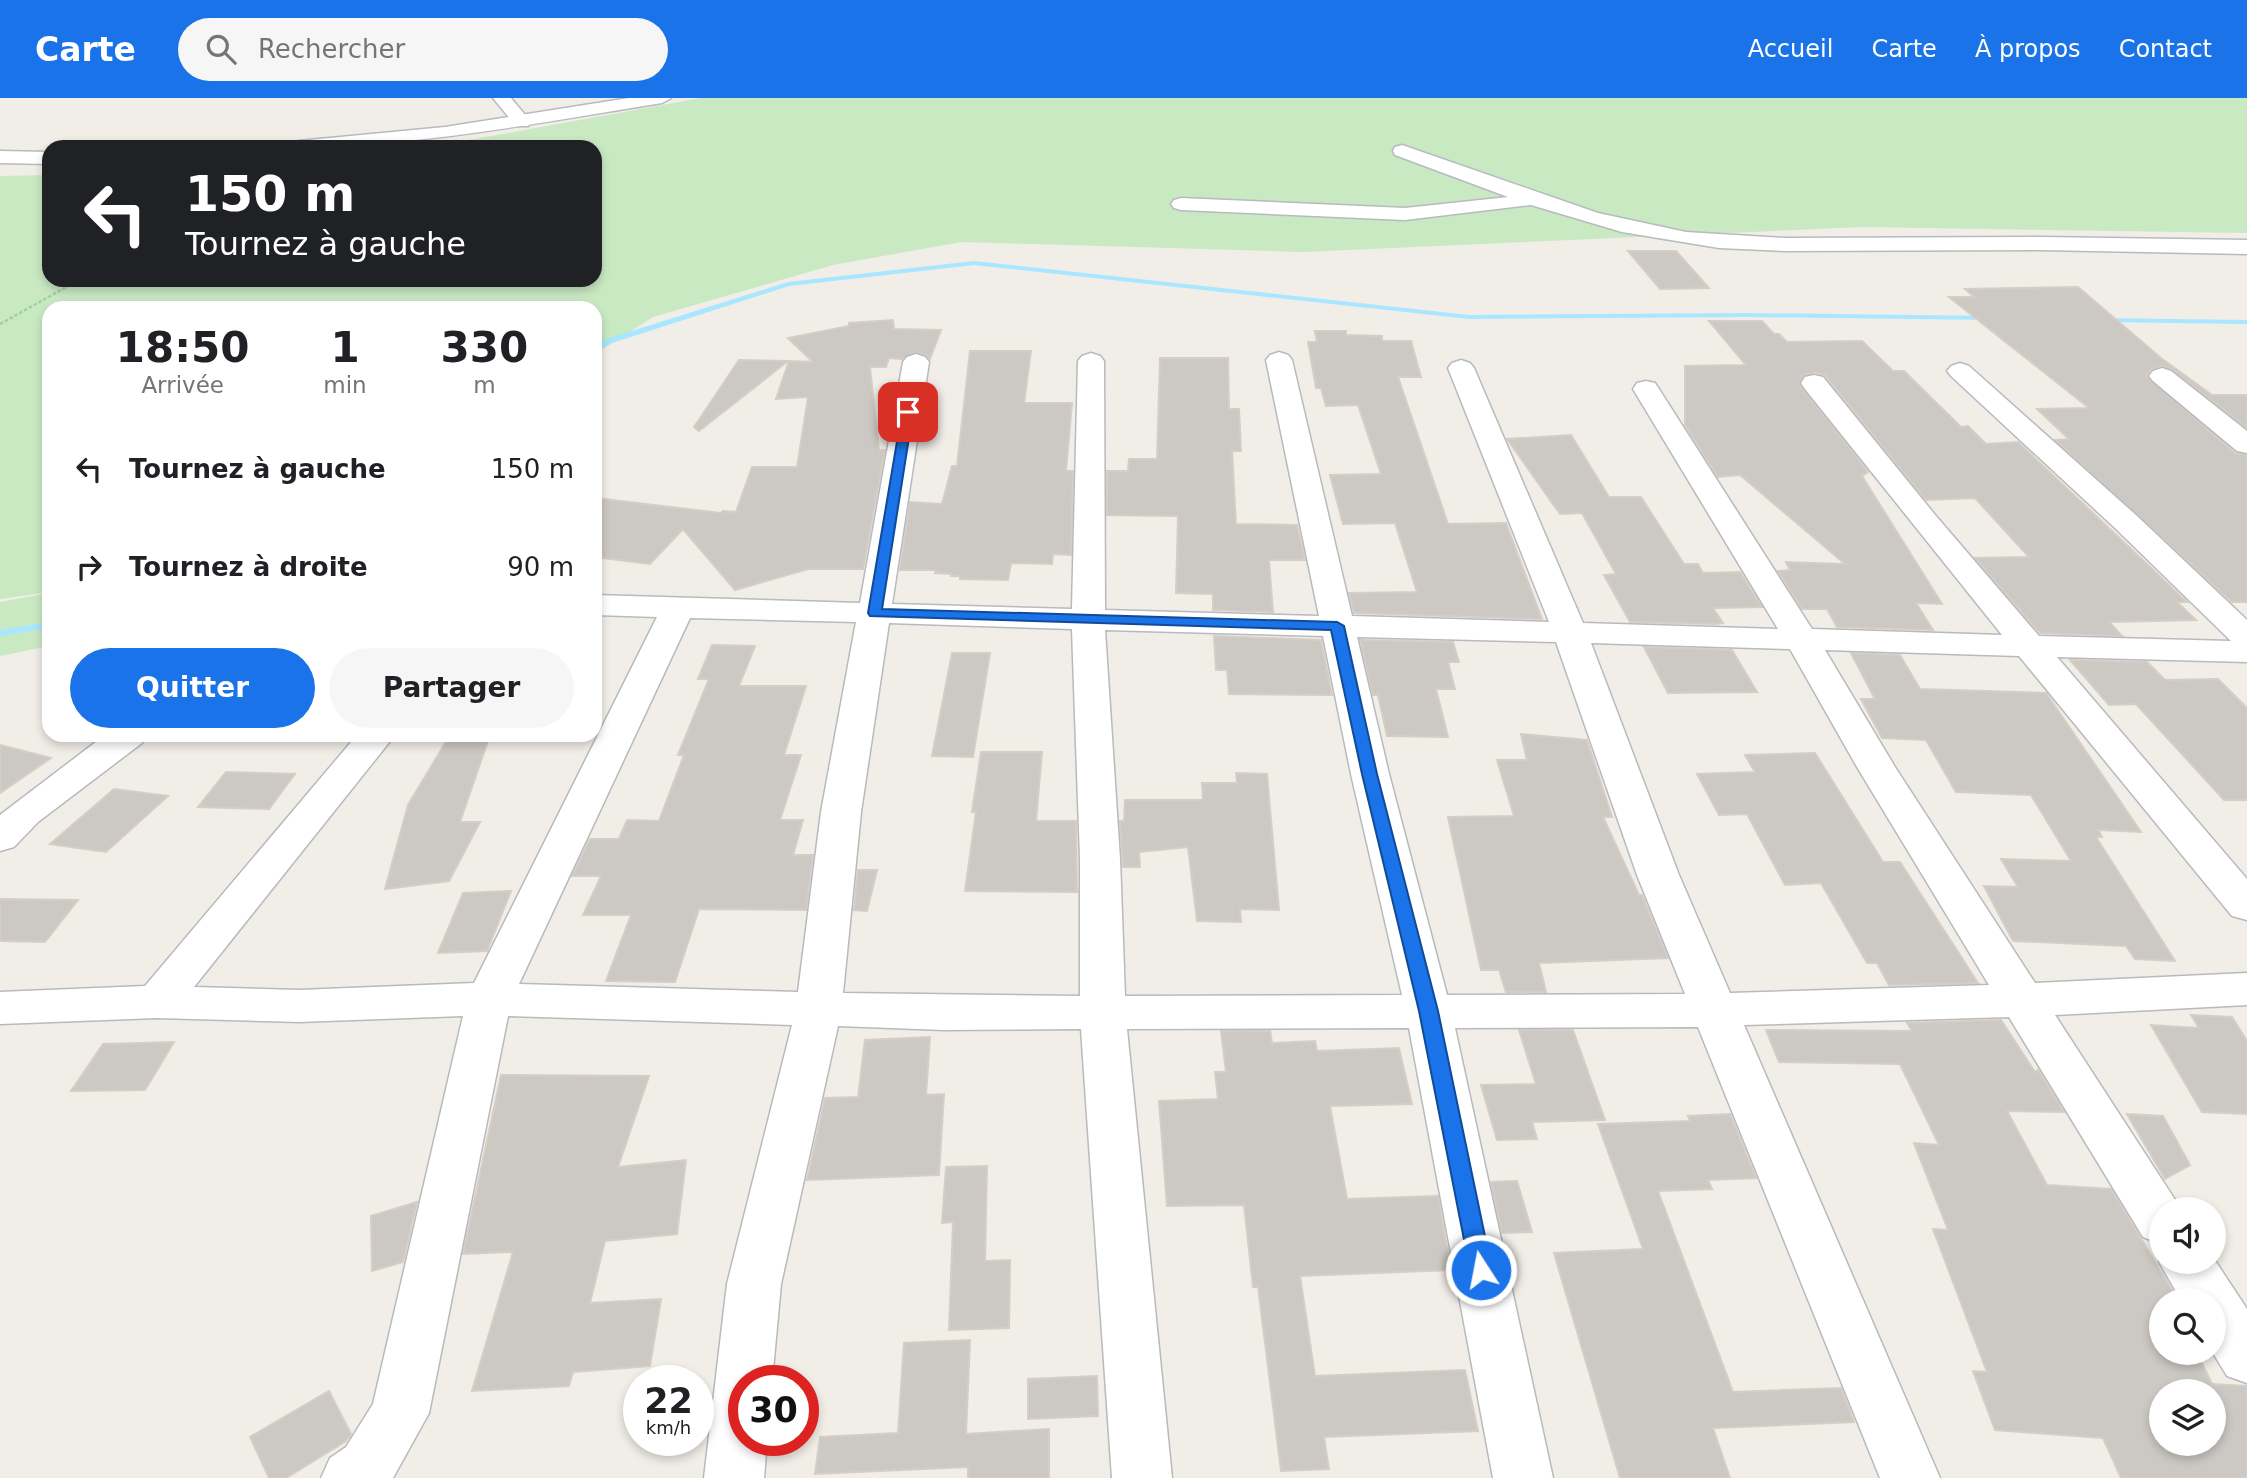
<!DOCTYPE html>
<html lang="fr">
<meta charset="utf-8">
<style>
body{margin:0;font-family:"DejaVu Sans",sans-serif;background:#f6f6f6;color:#202124;height:100vh;display:flex;flex-direction:column;font-size:26px;white-space:nowrap}
*{box-sizing:border-box;margin:0}
p{font-size:23px;color:#757577}
.icon{flex:none;width:38px;height:38px;fill:none;stroke:currentColor;stroke-width:2;stroke-linecap:round;stroke-linejoin:round}
.map{position:relative;flex:1;overflow:hidden}
.panel{position:absolute;left:42px;top:203px;width:560px;height:441px;display:flex;flex-direction:column;background:#fff;border-radius:21px;box-shadow:0 4px 10px #0003}
.panel>*{flex:none}
.hud{position:absolute;left:42px;top:42px;width:560px;height:147px;border-radius:21px;box-shadow:0 4px 10px #0003;background:#202124;color:#fff;overflow:hidden}
.fabs{position:absolute;left:2149px;top:1099px;display:grid;gap:14px}
.fabs a{display:grid;place-items:center;width:77px;height:77px;border-radius:50%;background:#fff;box-shadow:0 4px 10px #0003;font-size:35px}
.speed{position:absolute;left:623px;top:1267px;display:flex;gap:14px;font-size:35px;font-weight:700;text-align:center}
.speed>*{display:grid;place-content:center;width:91px;height:91px;border-radius:50%;background:#fff;box-shadow:0 4px 10px #0003;line-height:1}
.speed small{font-size:18px;font-weight:400}
.speed .limit{border:10px solid #d22;background:#fff;color:#111}
.pin{position:absolute;display:grid;place-items:center;width:60px;height:60px;color:#fff;margin:-30px;border-radius:14px;box-shadow:0 4px 10px #0006}
.me{position:absolute;width:77px;margin:-38px;rotate:349deg;stroke-linejoin:round;filter:drop-shadow(0 0 5px #0008)}
.turn{display:flex;align-items:center;gap:24px;height:147px;padding:0 28px;font-size:32px}
.turn .icon{width:91px;height:91px;stroke-width:2.5}
.turn b{display:block;font-size:49px;line-height:60px}
.eta{display:flex;justify-content:space-evenly;align-items:center;height:119px;text-align:center}
.eta b{font-size:42px;font-weight:800;line-height:49px}
.button{display:flex;gap:14px;margin-top:auto;padding:14px 28px}
.button a{flex:1;height:80px;border-radius:42px;background:#1a73e8;color:#fff;font-size:28px;font-weight:800;line-height:80px;text-align:center}
.button a+a{background:#f6f6f6;color:#202124}
ul{padding:0;list-style:none}
li{display:flex;align-items:center;gap:21px;height:98px;padding:0 28px}
li div{flex:1}
li b{display:block;font-size:26px}
li em{font-style:normal}
header{display:flex;align-items:center;gap:42px;box-sizing:border-box;height:98px;padding:0 35px;background:#1a73e8;color:#fff}
header strong{font-size:33px}
nav{display:flex;gap:38px;margin-inline-start:auto;font-size:24px}
.search{width:490px;height:63px;background:#f6f6f6;display:flex;align-items:center;gap:18px;box-sizing:border-box;padding:0 24px;border-radius:38px;color:#757577;font-size:26px}
.map>svg:first-child{display:block}
</style>
<header>
<strong>Carte</strong>
<div class="search"><svg class="icon" aria-label="search" viewBox="0 0 24 24"><circle cx="10" cy="10" r="6"/><path d="M15 15l6 6"/></svg>Rechercher</div>
<nav><a>Accueil</a><a>Carte</a><a>À propos</a><a>Contact</a></nav>
</header>
<div class="map">
<svg width="2247" height="1380" viewBox="0 0 2247 1380">
<rect width="100%" height="100%" fill="#f1ede7"/>
<!-- green -->
<path fill="#c9e9c3" d="M701,0H2247V135L1861,129L1303,154L961,144L833,167L653,219L595,256V210H49V494L0,501V78L49,77V182H595V49H403L475,41Z
M49,495V548L0,558V504Z"/>
<g fill="none" stroke-linecap="round" stroke-linejoin="round">
<!-- stream -->
<path fill="#a9e6ff" fill-rule="evenodd" d="M974,163L1469,217L1748,215L1991,218L1995,220L1991,222L1748,219L1469,221L974,167L789,188L609,246L595,255V249L603,242L788,184Z
M2097,220L2247,222V226L2100,224L2096,222Z
M49,524V530L0,538V532Z"/>
</g>
<!-- building -->
<path fill="#ccc8c3" stroke="#d6cec5" stroke-width="2" fill-rule="evenodd" d="M1628,153H1676L1709,190L1660,191Z
M2078,189L2161,260L2212,297H2247V330L2172,271L2161,268L2151,271L2146,278L2235,355L2247,357V504H2232L2055,342L2069,341L2037,311L2089,310L1949,199H1974L1965,191Z
M893,222L894,231L941,232L930,261L926,257L915,254L902,261L889,260L886,269H870L879,352H885L863,471H808L735,492L683,431L650,466L595,459V400L721,415L723,413L736,414L752,369H797L808,299L776,301L789,263L813,264L788,240L849,228V225Z
M1709,223H1762L1774,236H1779L1787,244L1862,243L1893,273H1904L1961,329L1968,328L1986,346L2018,344L2187,504H2177L2196,522L2109,524L2122,538L2040,535L1975,460L2029,459L1975,400L1926,402L1825,277L1815,274L1803,278L1799,286L1868,374L1862,378L1942,506L1916,505L1933,532L1837,529L1827,511H1802L1778,473L1790,472L1786,464L1845,466L1740,377L1718,379L1685,327V268L1746,267Z
M1315,233H1346V237L1382,238V243H1411L1421,279H1398L1448,426L1506,425L1542,521L1354,515L1349,495L1417,494L1395,425L1343,426L1330,377L1381,376L1358,307L1326,308L1321,290H1316L1308,244H1317Z
M970,253H1031L1024,305H1072L1066,373H1073L1071,457L1053,456L1052,466L1011,465L1008,482L960,481V478H951L952,476L935,475L936,472H900L910,404L942,406L952,368H957Z
M1160,260H1228L1229,311H1239L1241,353H1232L1236,426L1297,427L1305,462H1269L1273,514L1213,512V496L1176,495L1178,418L1107,417V373H1128L1129,361H1157Z
M739,262L788,263L699,333L694,329Z
M1571,337L1609,399H1641L1684,466H1698L1703,475L1740,474L1762,509L1713,510L1723,525L1716,526L1630,524L1604,477L1616,476L1582,415L1560,416L1507,341Z
M1214,538L1321,542L1332,597L1229,596L1227,572H1216Z
M1360,542L1453,544L1459,564H1448L1455,591H1436L1448,639L1387,638L1378,597H1373Z
M712,547L755,548L739,588H806L784,657H801L780,722H803L793,757H813L806,812L699,811L675,884L606,883L631,817H583L601,778H572L590,741H619L627,722L659,723L684,657H678L709,581H698Z
M1644,549L1732,552L1757,594L1668,595Z
M952,555H990L973,659L932,658Z
M1851,555L1900,557L1920,591L2046,595L2141,734L2098,732L2102,739H2096L2175,863L2135,861L2126,848L2013,843L1984,788L2018,789L2001,761L2071,763L2031,697L1956,694L1926,642L1882,640L1861,601H1875Z
M2070,562L2147,564L2165,582L2218,581L2247,610V702H2224L2136,606L2109,607Z
M1521,636L1587,642L1612,719H1603L1639,797H1642L1668,860L1539,865L1546,894H1506L1499,872H1481L1448,719L1514,718L1497,662H1527Z
M450,637H490L460,724H480L449,783L385,791L408,707Z
M0,647L51,660L0,695Z
M981,654H1042L1036,723H1076L1077,794L965,793L976,714H972Z
M1815,655L1883,764H1900L1978,885L1889,887L1877,865H1867L1821,785L1785,787L1747,716L1719,717L1697,676L1755,674L1745,657Z
M226,674L295,676L269,711L198,709Z
M1236,675L1267,676L1279,812L1240,811L1241,824L1197,823L1188,749L1139,754L1140,769H1123L1120,723H1124L1125,702H1203L1202,685H1237Z
M114,691L168,698L106,754L50,746Z
M858,772H877L867,813L854,812Z
M511,793L487,853L438,855L463,795Z
M0,801L78,802L45,844L0,843Z
M2191,917L2232,919L2247,943V1016L2202,1014L2151,927L2199,930Z
M2001,922L2035,974L2038,972L2064,1014L2007,1013L2047,1087L2111,1091L2178,1202H2161V1255H2197L2212,1286L2247,1288V1380H2121L2103,1340L1995,1332L1973,1273L1987,1274L1933,1131L1948,1132L1914,1045L1939,1047L1900,966L1779,964L1766,932L1912,933L1907,925ZM2161,1293H2214V1346H2161Z
M1519,932H1573L1605,1022L1532,1024L1537,1041L1497,1042L1481,987L1536,986Z
M1221,933H1270L1272,945L1315,943L1317,953L1399,950L1412,1006L1330,1008L1347,1101L1438,1098L1451,1172L1300,1178L1315,1278L1465,1272L1478,1333L1324,1339L1329,1371L1281,1373L1258,1189H1253L1244,1107L1167,1108L1159,1003L1218,1001L1215,974H1226Z
M930,939L926,997L944,996L939,1077L807,1082L825,1000L858,999L865,942Z
M174,944L145,992L71,993L103,946Z
M501,977L649,978L618,1069L686,1062L677,1136L605,1143L590,1205L661,1201L650,1268L573,1274L569,1288L472,1293L513,1154L463,1156Z
M1730,1016L1756,1080L1708,1082L1712,1091L1658,1093L1733,1294L1841,1290L1854,1324L1713,1330L1730,1380H1620L1554,1155L1643,1151L1598,1026L1690,1023L1688,1018Z
M2127,1016L2163,1018L2190,1067L2165,1081Z
M987,1068L985,1163L1010,1162L1009,1230L949,1232L953,1124L942,1125L946,1069Z
M1517,1083L1532,1134L1502,1135L1491,1084Z
M417,1104L403,1164L372,1173L371,1118Z
M970,1242L966,1336L1049,1331V1380H968V1369L815,1376L820,1339L898,1335L904,1245Z
M1097,1278L1098,1318L1028,1321V1281Z
M329,1293L351,1336L346,1343L286,1380H269L250,1339Z"/>
<g fill="none" stroke-linecap="round" stroke-linejoin="round">
<defs>
<path id="minor" d="M493,0H511L531,24L528,28H516Z
M1402,47L1598,115L1686,134L1786,140L2041,139L2247,142V156L2041,152L1786,153L1719,150L1622,134L1531,107L1405,122L1181,112L1174,110L1171,106L1174,102L1181,100L1405,110L1508,99L1395,57L1393,53L1395,49Z
M1279,254L1288,257L1292,262L1352,518L1549,524L1448,270L1452,265L1461,262L1470,265L1474,270L1583,525L1778,531L1633,291L1637,285L1646,283L1655,285L1659,291L1812,531L2002,537L1805,291L1801,285L1805,279L1814,277L1823,279L1936,418L2039,538L2231,543L2115,430L1951,278L1947,273L1951,268L1960,265L1969,268L2137,418L2247,522V564L2057,559L2247,781V822L2232,818L2019,558L1825,552L1895,669L2035,885L2247,875V907L2055,917L2181,1111H2161V1146L2143,1139L2009,919L1744,927L1940,1380H1880L1698,929L1455,930L1553,1380H1493L1409,930L1127,931L1172,1380H1112L1081,931L944,932L838,928L781,1186L772,1283H744V1342H767L764,1380H704L727,1186L792,927L508,918L429,1315L393,1380H321L330,1360L346,1349L373,1306L463,918L299,924L157,920L0,926V894L145,888L357,637H395L194,889L299,892L474,885L657,519L595,517V497L860,505L903,264L907,259L916,256L925,259L929,264L892,506L1072,511L1078,263L1082,258L1091,255L1100,258L1104,263L1105,512L1319,518L1266,262L1270,257ZM690,520L856,524L821,714L798,894L519,886ZM889,525L1072,531L1080,761V898L843,895L861,714ZM1105,532L1323,538L1351,676L1402,897L1125,898L1120,761ZM1357,539L1556,544L1637,777L1685,896L1447,897L1389,676ZM1591,545L1790,551L1857,669L1989,887L1730,895L1679,777Z
M2162,270L2171,273L2247,333V355L2237,353L2153,283L2149,278L2153,273Z
M105,637H147L142,645L38,724L14,749L0,753V717Z
M2161,1160V1164H2214V1161L2247,1211V1285L2227,1278L2213,1255L2214,1202H2181L2159,1164Z"/>
<path id="tertiary" d="M629,0H671L662,5C538,25 415,49 289,49L298,43L445,29Z
M0,53L49,54V66L0,65Z"/>
</defs>
<!-- minor casing -->
<use href="#minor" stroke="#b7babe" stroke-width="3"/>
<!-- tertiary casing -->
<use href="#tertiary" stroke="#b7babe" stroke-width="3"/>
<!-- path -->
<path stroke="#9fd1a6" stroke-width="2.5" stroke-dasharray="3.5 2" stroke-linecap="butt" d="M0,226L79,182"/>
<!-- minor -->
<use href="#minor" fill="#fff" fill-rule="evenodd"/>
<!-- tertiary -->
<use href="#tertiary" fill="#fff" fill-rule="evenodd"/>
</g>
<!-- route -->
<path fill="#1a73e8" stroke="#114b97" stroke-width="2" d="M908,311L913,314L882,511L1337,524L1344,528L1377,676L1438,913L1492,1172L1489,1179L1481,1182L1473,1179L1470,1172L1419,913L1362,676L1331,532L870,518L868,515L902,314Z"/>
</svg>
<div class="fabs">
<a><svg class="icon" aria-label="sound" viewBox="0 0 24 24"><path d="M4 9h4l5-4v14l-5-4H4zM17 9q2 3 0 6"/></svg></a>
<a><svg class="icon" aria-label="search" viewBox="0 0 24 24"><circle cx="10" cy="10" r="6"/><path d="M15 15l6 6"/></svg></a>
<a><svg class="icon" aria-label="layers" viewBox="0 0 24 24"><path d="M12 4l9 5-9 5-9-5zM3 14l9 5 9-5"/></svg></a>
</div>
<div class="speed"><div>22<small>km/h</small></div><div class="limit">30</div></div>
<div class="pin" style="left:908px;top:314px;background:#d93025"><svg class="icon" aria-label="arrive" viewBox="0 0 24 24"><path d="M6 21V4h12l-3 4 3 4H6"/></svg></div>
<svg class="me" style="left:1481px;top:1172px" viewBox="-20 -20 40 40"><circle r="17" fill="#1a73e8" stroke="#fff" stroke-width="3"/><path d="M0-11L8 9 0 5-8 9z" fill="#fff"/></svg>
<div class="hud">
<div class="turn"><svg class="icon" aria-label="left" viewBox="0 0 24 24"><path d="M17 20v-9H6M10 6l-5 5 5 5"/></svg><div><b>150 m</b>Tournez à gauche</div></div>
</div>
<section class="panel">
<div class="eta">
<div><b>18:50</b><p>Arrivée</p></div>
<div><b>1</b><p>min</p></div>
<div><b>330</b><p>m</p></div>
</div>
<ul>
<li><svg class="icon" aria-label="left" viewBox="0 0 24 24"><path d="M17 20v-9H6M10 6l-5 5 5 5"/></svg><div><b>Tournez à gauche</b></div><em>150 m</em></li>
<li><svg class="icon" aria-label="right" viewBox="0 0 24 24"><path d="M7 20v-9h11M14 6l5 5-5 5"/></svg><div><b>Tournez à droite</b></div><em>90 m</em></li>
</ul>
<div class="button"><a>Quitter</a><a>Partager</a></div>
</section>
</div>
